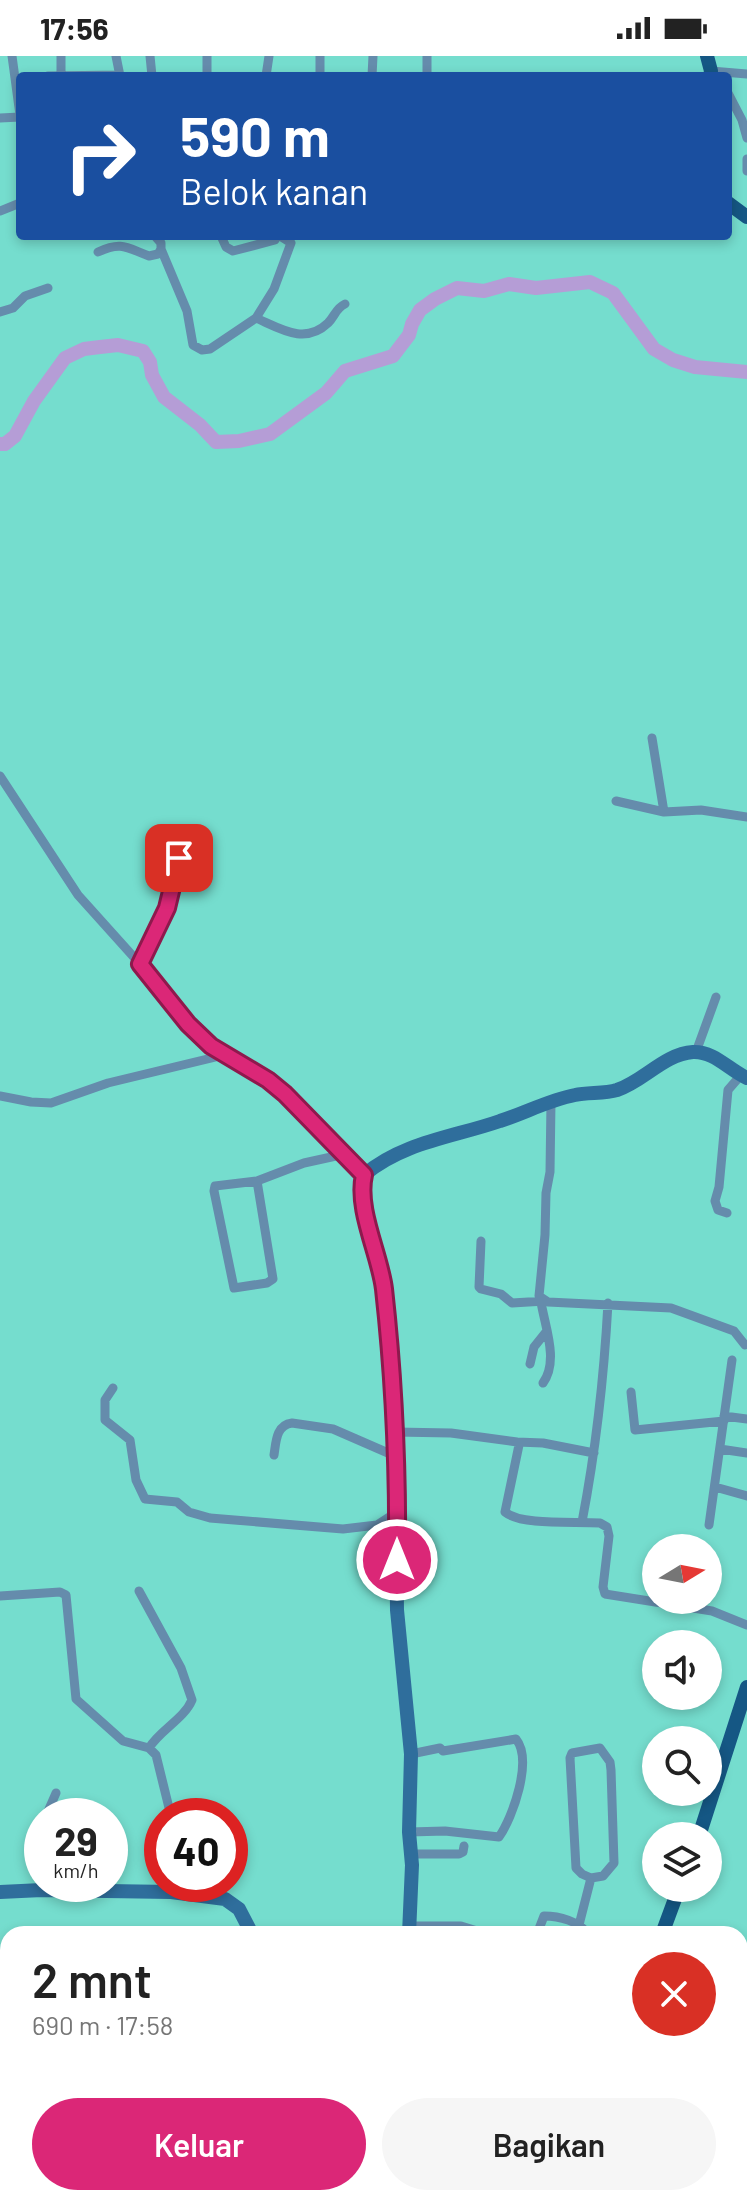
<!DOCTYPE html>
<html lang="id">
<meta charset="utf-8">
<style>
body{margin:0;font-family:Barlow,sans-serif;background:#f6f6f6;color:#222;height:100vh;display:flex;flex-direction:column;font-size:30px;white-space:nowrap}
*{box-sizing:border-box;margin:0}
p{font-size:26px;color:#767676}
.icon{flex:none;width:44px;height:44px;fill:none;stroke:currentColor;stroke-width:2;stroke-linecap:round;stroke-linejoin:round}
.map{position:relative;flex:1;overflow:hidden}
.sheet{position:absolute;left:0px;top:1870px;width:748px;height:280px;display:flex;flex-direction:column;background:#fff;border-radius:24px 24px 0 0;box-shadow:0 4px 12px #0003}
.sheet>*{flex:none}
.banner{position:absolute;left:16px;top:16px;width:716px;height:168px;border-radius:8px;box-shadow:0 4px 12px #0003;background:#1a4fa0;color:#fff;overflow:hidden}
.needle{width:52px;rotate:80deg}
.controls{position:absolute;left:642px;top:1478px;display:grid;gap:16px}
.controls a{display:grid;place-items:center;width:80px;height:80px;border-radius:50%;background:#fff;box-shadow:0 4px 12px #0003;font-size:40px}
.speed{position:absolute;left:24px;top:1742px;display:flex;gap:16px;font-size:40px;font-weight:700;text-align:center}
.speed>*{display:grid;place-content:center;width:104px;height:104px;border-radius:50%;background:#fff;box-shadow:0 4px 12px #0003;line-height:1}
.speed small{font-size:20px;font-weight:400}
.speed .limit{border:12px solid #d22;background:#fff;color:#111}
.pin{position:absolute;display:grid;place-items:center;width:68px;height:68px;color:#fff;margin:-34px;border-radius:16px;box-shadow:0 4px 12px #0006}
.me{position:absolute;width:88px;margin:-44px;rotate:0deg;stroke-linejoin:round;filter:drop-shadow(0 0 6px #0008)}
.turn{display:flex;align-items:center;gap:28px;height:168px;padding:0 32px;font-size:36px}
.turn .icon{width:104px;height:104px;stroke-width:2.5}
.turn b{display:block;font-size:56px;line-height:68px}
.round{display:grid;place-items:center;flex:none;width:84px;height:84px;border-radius:42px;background:#f6f6f6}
.headline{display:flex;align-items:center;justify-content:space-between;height:136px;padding:0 32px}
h1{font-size:48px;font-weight:600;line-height:60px}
.button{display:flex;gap:16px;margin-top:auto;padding:16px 32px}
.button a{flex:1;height:92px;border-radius:48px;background:#db2777;color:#fff;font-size:32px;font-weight:600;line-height:92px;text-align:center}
.button a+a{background:#f6f6f6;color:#222}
.status{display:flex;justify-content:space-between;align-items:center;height:56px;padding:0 40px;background:#fff;direction:ltr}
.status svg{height:22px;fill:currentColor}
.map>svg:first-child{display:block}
</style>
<div class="status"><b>17:56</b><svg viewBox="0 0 49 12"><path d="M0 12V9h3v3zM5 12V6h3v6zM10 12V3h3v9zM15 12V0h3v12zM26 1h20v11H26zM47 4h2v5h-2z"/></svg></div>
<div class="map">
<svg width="747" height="2150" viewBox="0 0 747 2150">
<rect width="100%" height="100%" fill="#75ddce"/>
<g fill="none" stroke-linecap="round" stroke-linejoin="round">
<!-- river -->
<path stroke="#b59dd6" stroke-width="14" d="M0,388H5L15,380L34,345L65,302L84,293L100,291L118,289L143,295L150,306L152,319L164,341L200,369L216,386L239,385L270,378L326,337L345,315L393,300L409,279L412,268L420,254L435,243L457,232L484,235L509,228L536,232L590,226L613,237L654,293L673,304L695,311L747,316"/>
<!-- street -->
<path stroke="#658cac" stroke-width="9" d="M12,0L20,59
M61,0V20
M116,0L120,20
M150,0L152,20
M207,0V20
M320,0V20
M427,0V20
M711,15L747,18
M48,20L120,19
M266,20L269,0
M372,20L373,0
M728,37L742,64L747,82
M0,62L20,61
M747,103V115
M0,155L20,147
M221,180L226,191L233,195L275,184L277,180
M161,193L187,255L193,289L202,294L210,293L256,262L274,233L291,187L280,180
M98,196C122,185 127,192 149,200L158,198L161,193V187L155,180
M0,256L13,252L25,240L48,232
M256,262C281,273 305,289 328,267C335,260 336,252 345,248
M652,682L664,756
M0,720L78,839L140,908L188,968L211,990L285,1038L364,1119
M616,745L664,756L701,754L747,761
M140,908L167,852L179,802
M696,996L716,941
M0,1040L31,1046L51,1047L108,1027L224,999
M551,1046L550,1116L546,1137L545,1179L539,1240L548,1246L671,1252L734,1275L745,1289
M257,1125L273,1223L267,1227L234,1232L214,1135L215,1130L257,1125L304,1107L345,1098
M727,1157L718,1154L715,1145L719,1131L728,1034L741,1019
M481,1185L479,1231L481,1233L501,1238L512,1247L545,1245
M541,1246C545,1271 559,1305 543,1327
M530,1308L534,1291L546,1276
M113,1332L105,1344V1364L130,1384L136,1424L145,1443L177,1446L189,1456L210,1462L343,1473L377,1469L397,1456
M631,1336L635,1374L724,1365
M724,1360L747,1363
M395,1376L451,1377L517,1386L519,1389L505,1456C522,1470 576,1465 600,1467L607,1471L609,1480L603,1531L605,1538L712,1555L747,1569
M517,1386L543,1387L594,1397
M720,1393L747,1397
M274,1399C276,1386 276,1369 292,1367L333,1373L395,1400
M715,1431L747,1440
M582,1466C596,1393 604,1321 608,1247
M709,1469L732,1304
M139,1535L181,1612L192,1644C184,1663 160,1674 149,1692
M0,1540L60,1536L66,1539L76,1643L123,1685L149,1692L156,1699L171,1760
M46,1760L56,1737
M409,1776L445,1775L499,1781C513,1761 533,1704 516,1683L443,1695L440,1692L411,1698
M411,1798H459L463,1796L464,1790
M42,1834L37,1808L42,1776
M579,1869L591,1822L603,1820L614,1807L611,1714L610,1706L600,1692L572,1697L570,1702L576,1812L582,1818L591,1822
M409,1870H461L487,1878
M537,1878L544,1860C559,1860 579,1865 588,1878
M0,2061L8,2059
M53,2142V2150
M112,2142L117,2150
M214,2142L216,2150
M143,2150L156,2142"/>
<!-- secondary -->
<path stroke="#2f6e9c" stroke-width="14" d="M0,1836L42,1834L171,1836L225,1843L239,1853L252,1878
M409,1878L412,1809L409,1776L411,1698L397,1554L395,1376L383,1229L364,1147V1119C403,1086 454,1081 500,1065C525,1057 549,1044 575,1039C588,1036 604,1038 617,1034C644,1025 664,998 693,996C714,995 729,1014 747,1022
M740,1946L747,1944
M357,2142L364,2150
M387,2142V2150"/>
<!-- primary -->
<path stroke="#155784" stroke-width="14" d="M707,0L711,15L710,20
M728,147L747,161
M699,1780L747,1631
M662,1878L679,1832
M563,2150L565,2142"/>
</g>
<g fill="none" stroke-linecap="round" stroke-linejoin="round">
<defs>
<path id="route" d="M179,802L167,852L140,908L188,968L211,990L268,1024L285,1038L364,1119C356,1153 380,1199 384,1233C394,1323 398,1414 397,1504"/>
</defs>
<!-- route casing -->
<use href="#route" stroke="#8e194d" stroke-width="20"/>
<!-- route -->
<use href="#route" stroke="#db2777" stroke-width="14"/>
</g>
</svg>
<div class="controls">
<a><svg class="needle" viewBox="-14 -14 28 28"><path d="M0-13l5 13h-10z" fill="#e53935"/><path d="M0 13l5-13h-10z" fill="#767676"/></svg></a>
<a><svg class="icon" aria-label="sound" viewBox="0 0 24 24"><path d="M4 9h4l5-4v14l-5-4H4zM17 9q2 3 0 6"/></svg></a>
<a><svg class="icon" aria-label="search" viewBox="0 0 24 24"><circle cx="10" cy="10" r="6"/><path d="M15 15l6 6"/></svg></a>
<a><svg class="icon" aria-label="layers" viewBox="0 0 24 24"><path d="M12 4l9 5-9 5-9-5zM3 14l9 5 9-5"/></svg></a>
</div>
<div class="speed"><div>29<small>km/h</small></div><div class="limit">40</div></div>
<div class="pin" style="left:179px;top:802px;background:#d93025"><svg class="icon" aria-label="arrive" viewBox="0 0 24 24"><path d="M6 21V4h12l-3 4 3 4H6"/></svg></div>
<svg class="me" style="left:397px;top:1504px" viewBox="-20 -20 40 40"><circle r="17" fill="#db2777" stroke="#fff" stroke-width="3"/><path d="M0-11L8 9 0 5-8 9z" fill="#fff"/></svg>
<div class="banner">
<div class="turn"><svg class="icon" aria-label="right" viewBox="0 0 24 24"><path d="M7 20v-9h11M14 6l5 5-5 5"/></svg><div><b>590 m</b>Belok kanan</div></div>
</div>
<section class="sheet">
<div class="headline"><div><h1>2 mnt</h1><p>690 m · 17:58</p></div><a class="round" style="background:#d93025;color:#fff"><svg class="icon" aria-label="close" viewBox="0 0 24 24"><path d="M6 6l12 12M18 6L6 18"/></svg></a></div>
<div class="button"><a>Keluar</a><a>Bagikan</a></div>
</section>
</div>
